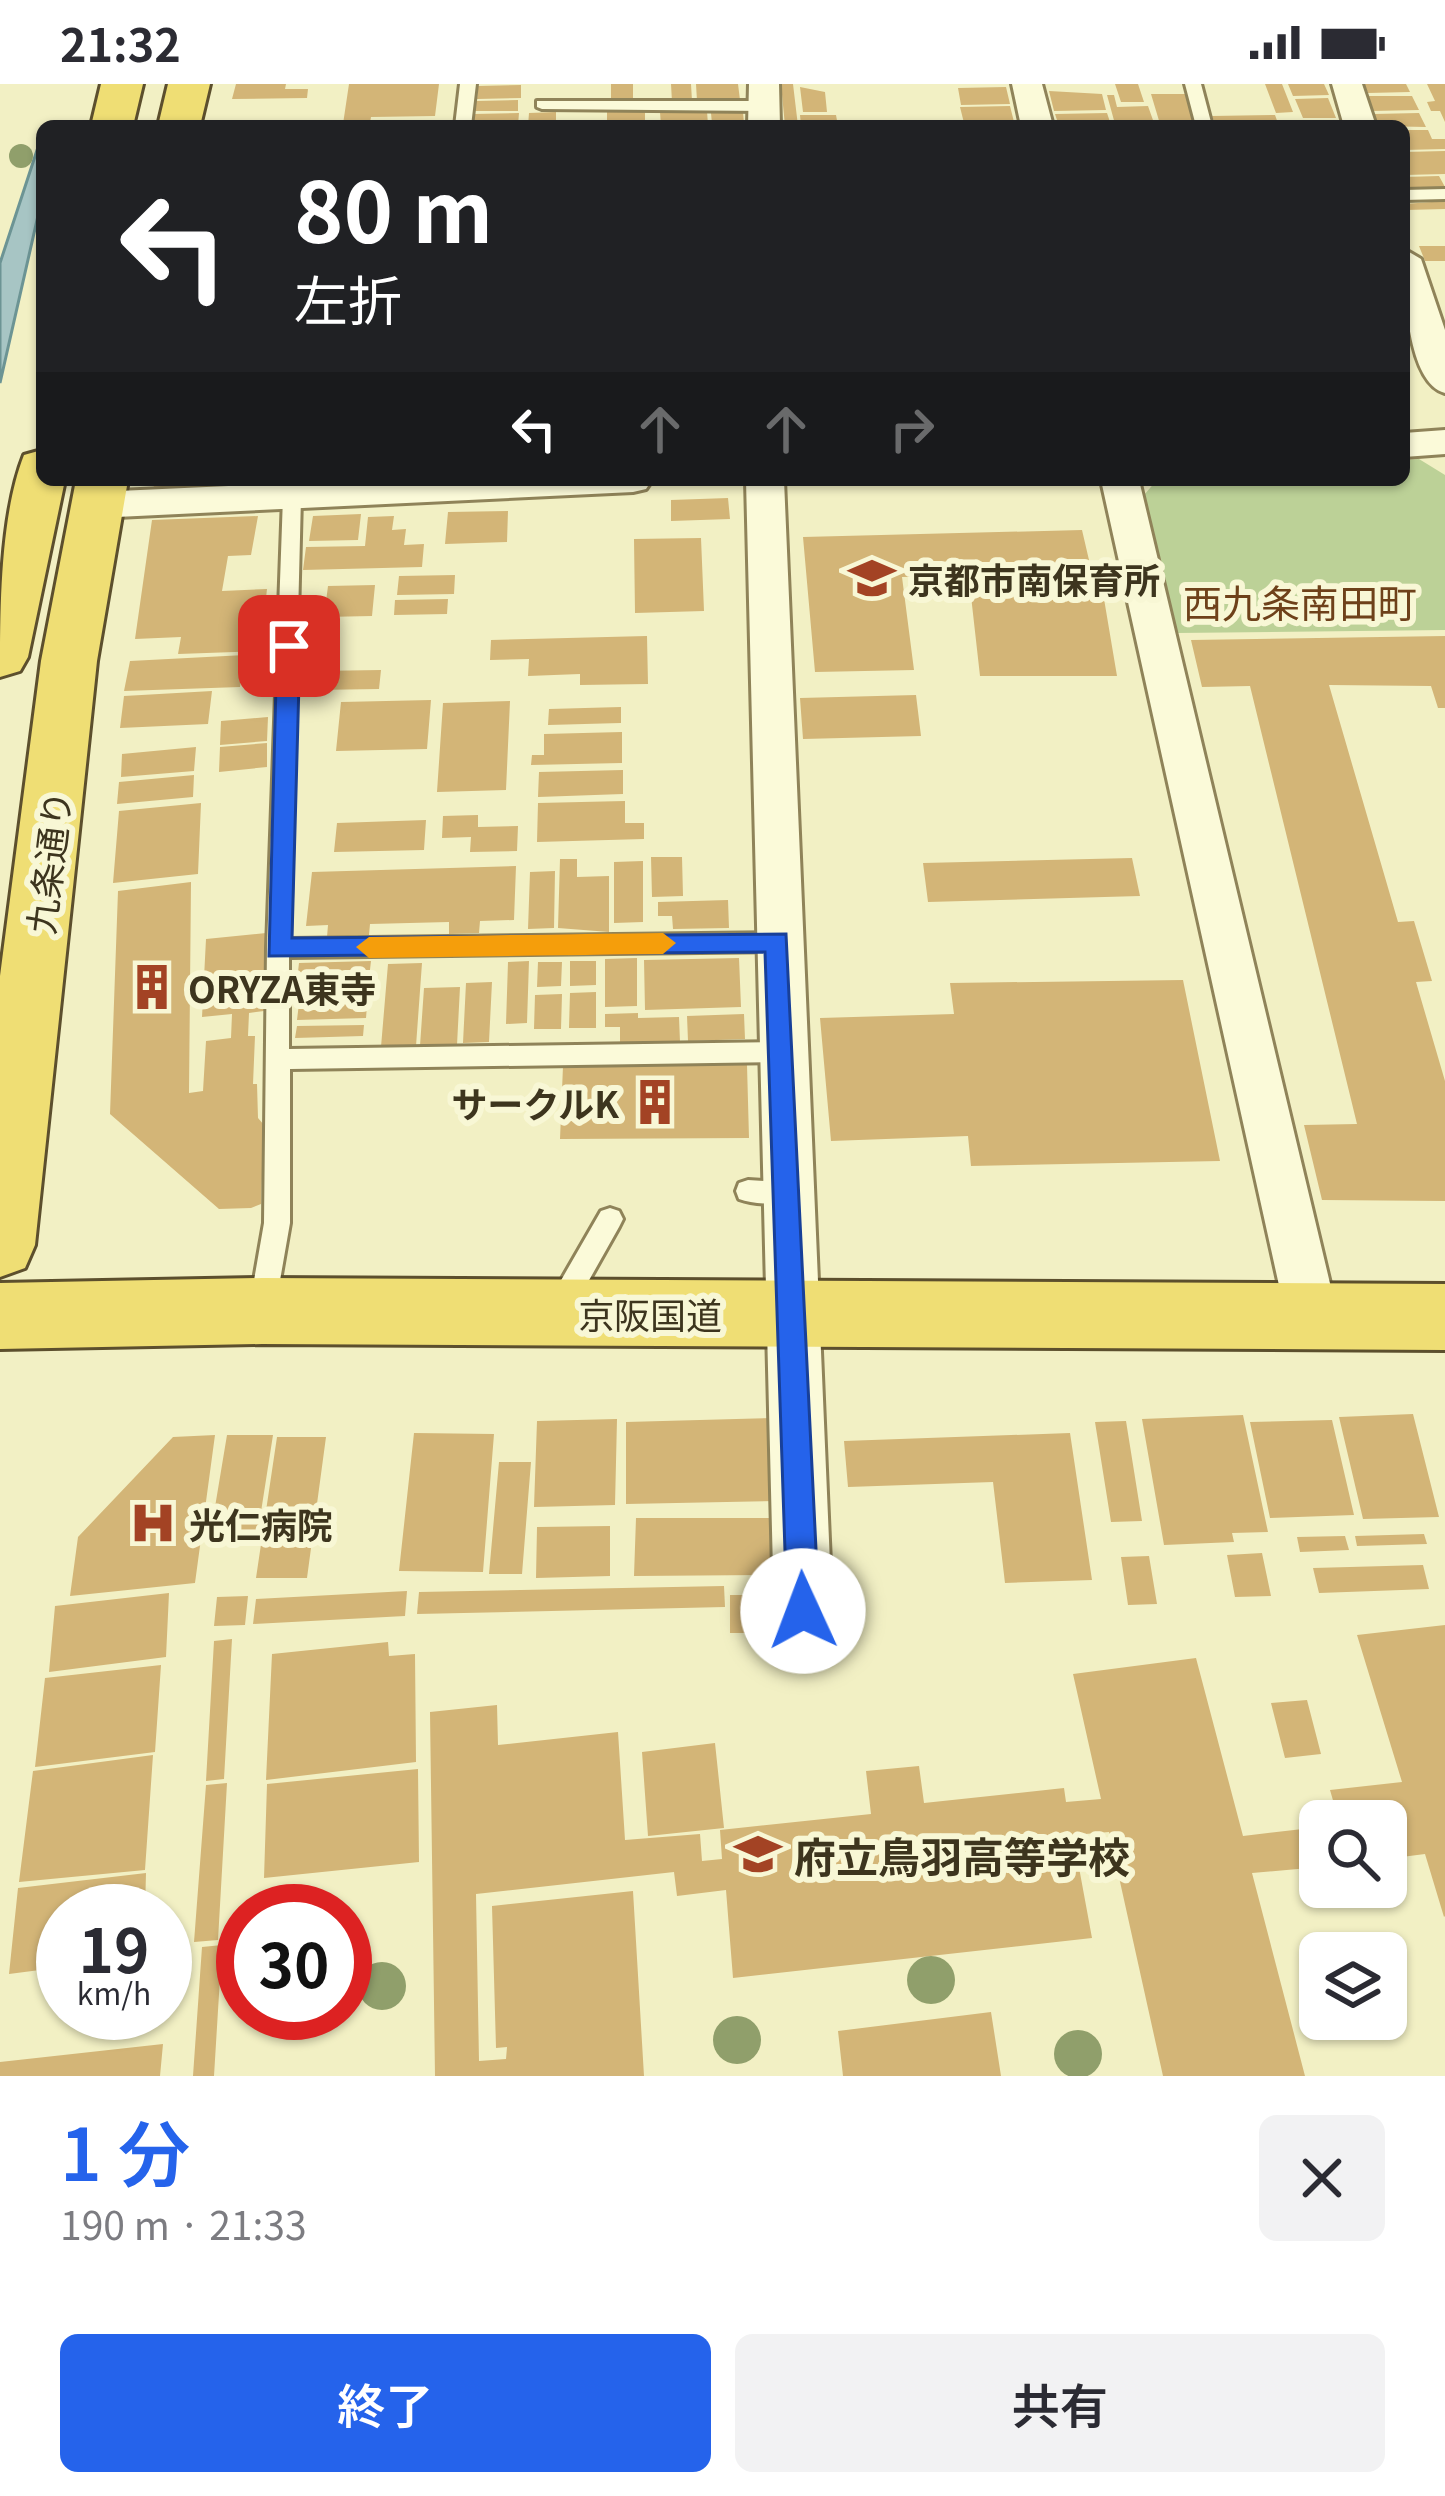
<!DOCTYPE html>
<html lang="ja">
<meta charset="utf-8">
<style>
body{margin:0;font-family:Georgia,"Noto Sans JP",serif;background:#f2f2f3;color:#2b2b33;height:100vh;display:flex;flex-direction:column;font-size:45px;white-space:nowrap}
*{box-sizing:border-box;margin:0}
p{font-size:39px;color:#7c7c81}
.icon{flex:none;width:66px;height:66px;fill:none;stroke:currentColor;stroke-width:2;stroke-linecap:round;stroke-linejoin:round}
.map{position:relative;height:1992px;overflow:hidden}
.details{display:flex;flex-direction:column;background:#fff;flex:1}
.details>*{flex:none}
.guide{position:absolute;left:36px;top:36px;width:1374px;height:366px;border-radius:18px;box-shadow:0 3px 9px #0004;background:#202124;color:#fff;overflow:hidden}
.buttons{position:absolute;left:1299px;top:1716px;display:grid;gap:24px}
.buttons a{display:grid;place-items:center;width:108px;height:108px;border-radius:18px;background:#fff;box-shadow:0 3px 9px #0004;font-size:60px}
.speed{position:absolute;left:36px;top:1800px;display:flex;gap:24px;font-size:60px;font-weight:700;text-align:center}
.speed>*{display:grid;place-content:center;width:156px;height:156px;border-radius:50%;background:#fff;box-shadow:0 3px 9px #0004;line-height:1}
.speed small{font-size:30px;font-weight:400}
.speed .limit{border:18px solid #d22;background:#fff;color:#111}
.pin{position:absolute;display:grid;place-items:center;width:102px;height:102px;color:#fff;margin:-51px;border-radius:24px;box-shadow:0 6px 18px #0006}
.me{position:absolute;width:132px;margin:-66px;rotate:358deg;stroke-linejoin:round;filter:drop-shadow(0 0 9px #0008)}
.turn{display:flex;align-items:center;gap:42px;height:252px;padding:0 60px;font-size:54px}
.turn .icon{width:156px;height:156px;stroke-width:2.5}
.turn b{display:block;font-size:84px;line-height:102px}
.lanes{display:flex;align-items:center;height:114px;padding:0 60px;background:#0003;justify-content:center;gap:60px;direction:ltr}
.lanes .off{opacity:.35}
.round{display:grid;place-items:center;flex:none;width:126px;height:126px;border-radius:18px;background:#f2f2f3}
.summary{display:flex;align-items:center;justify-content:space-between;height:204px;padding:0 60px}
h1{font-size:72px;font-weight:600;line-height:90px;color:#2563eb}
.cta{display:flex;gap:24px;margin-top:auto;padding:24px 60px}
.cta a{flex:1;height:138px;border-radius:18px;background:#2563eb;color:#fff;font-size:48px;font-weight:600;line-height:138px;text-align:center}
.cta a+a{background:#f2f2f3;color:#2b2b33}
.status{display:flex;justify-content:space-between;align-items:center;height:84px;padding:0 60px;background:#fff;direction:ltr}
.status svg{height:33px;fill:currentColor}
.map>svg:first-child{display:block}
</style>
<div class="status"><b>21:32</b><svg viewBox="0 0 49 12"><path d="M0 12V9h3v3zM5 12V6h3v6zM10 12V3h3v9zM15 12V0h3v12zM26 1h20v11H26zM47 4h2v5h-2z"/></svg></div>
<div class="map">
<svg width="1445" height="1992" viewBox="0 0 1445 1992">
<rect width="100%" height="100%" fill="#f2f0c4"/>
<!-- green -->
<path fill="#bcd197" d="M1419,375L1445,391V546L1177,549L1144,411L1157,396H1404V376Z"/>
<!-- water -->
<path fill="#a7c5c4" stroke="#6c9494" stroke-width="3" d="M42,51V114L0,299V179Z"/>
<!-- building -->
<path fill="#d3b577" d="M236,0H286L285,5H308L307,14L232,15Z
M349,0H439L435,32L371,33L370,39L343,40Z
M611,0H633V16H611Z
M671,0H691L692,17L672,18Z
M696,0H738L740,16L697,17Z
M781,0H793L798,42H785Z
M1115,0H1138L1144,18H1121Z
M1265,0H1282L1293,28L1276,29Z
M1288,0H1324L1329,11L1293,12Z
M1364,0H1406L1410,8L1368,9Z
M1427,0H1445V38L1440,27H1431L1427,18L1435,17Z
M521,1V14L477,15L478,2Z
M800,3L825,8L827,28H803Z
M1006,3L1010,20L961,21L958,4Z
M1049,7L1102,10L1106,26L1054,27Z
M1151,10H1185L1195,39L1160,40Z
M1107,11H1114L1117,23L1148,22L1154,39L1115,40Z
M1366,12H1412L1419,26L1372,27Z
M1328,14L1336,34H1303L1295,15Z
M518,16V27H475L476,17Z
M1010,22L1014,38L964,39L960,23Z
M645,25V36L607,37V26Z
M707,27L708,41L661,42L660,28Z
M556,28V42H528L529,29Z
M743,28L744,40H712L711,29Z
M519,29L518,41L472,42L473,30Z
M1107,29L1110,38L1058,39L1055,30Z
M1419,29L1426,43L1378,42L1373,30Z
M800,31H836L838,42H801Z
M1275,31L1279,42H1216L1212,32Z
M1404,46H1428L1432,55H1445V65L1404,66Z
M1445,67V90L1404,91V68Z
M1439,92L1445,103L1404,104V93Z
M1445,117V125L1406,126L1404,120Z
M1419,162H1445V177H1425Z
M155,396H227L226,404L153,407Z
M728,414L730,435L671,437V416Z
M508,427L507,458L445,460L448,428Z
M361,430L358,456L309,457L313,432Z
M258,432L251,471L228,472L222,507L267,505L260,567L178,570L181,553L135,555L152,436Z
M394,432L392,446L406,445L404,461L424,460L422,483L303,486L306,463L365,462L368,433Z
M1082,446L1092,489L902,493L914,586L815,588L803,453Z
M701,454L704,527L635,529L634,455Z
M455,491L454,510L397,511L399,492Z
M375,501L372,532L324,533L328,502Z
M970,503H1102L1117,592H980Z
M448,515L447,530L394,531L395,516Z
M647,552L648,600L580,601V590L528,592L529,575L490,576L491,556Z
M1445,552V624H1438L1431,602L1329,601L1398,838L1414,837L1432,897L1416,898L1445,997V1117L1322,1116L1304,1041L1357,1040L1250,602L1202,603L1191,556Z
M245,571L240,603L124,607L130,577Z
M381,586L379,605L314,606L316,587Z
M212,607L208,640L120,644L124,612Z
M916,611L921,652L803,655L800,614Z
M431,616L427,665L336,667L341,618Z
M510,617L506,706L437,708L443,619Z
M621,623V639L548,641L549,625Z
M268,633L267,657L220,661L221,637Z
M622,648V679L531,681L532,671H544V650Z
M267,659V683L219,688L220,663Z
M196,663L194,687L121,693L122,670Z
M623,686V710L538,713L539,688Z
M194,691L193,713L117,720L119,698Z
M625,717V739H644V755L537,758L538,719Z
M201,719L198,790L113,799L119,727Z
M478,731V743L518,742L517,767L470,768L471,753L442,754L443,732Z
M426,736L424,766L334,768L337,739Z
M651,773H682L683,812L652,813Z
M1132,774L1140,812L928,818L923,779Z
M560,775H577V793L609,792V848L558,844Z
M643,777V838L614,839V778Z
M516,782L514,836L480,837L479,849L449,850V838L370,840L369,851L327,853L328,841L306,842L312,788Z
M555,787L554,844L528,845L530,788Z
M191,798L189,1009L203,1007L206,957L231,954L232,930L202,933L206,855L266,849L264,927L249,929L248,952H255L253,1000H257L258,1034L264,1041L261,1120L251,1124L219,1125L110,1030L118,807Z
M728,816L729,844L673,845L672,832H658V818Z
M637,874V922L605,923V875Z
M739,874L741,923L645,926L644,876Z
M371,877L368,903L296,905L299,879Z
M529,877L527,939L506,940L508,878Z
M570,877H596V901L570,902Z
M538,878H562L561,902L537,903Z
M422,879L416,962L381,963L388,880Z
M1183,896L1220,1077L971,1082L968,1052L831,1057L820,934L954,930L950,899Z
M492,898L489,958L463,959L466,899Z
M460,903L457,961L420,962L424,904Z
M596,908V944H569L570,909Z
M368,909L366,934L297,936L300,911Z
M562,910L561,945H534L535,911Z
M638,929V934L679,933L680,958L620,959V943H605V930Z
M744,930L745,955L688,957L687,932Z
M364,941L363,952L295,954L297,942Z
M747,981L749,1054L560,1055L563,982Z
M1413,1330L1439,1433L1363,1435L1339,1333Z
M1243,1331L1268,1448L1232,1449L1234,1458L1164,1461L1142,1335Z
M773,1334L777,1417L626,1420V1338Z
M617,1335L615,1421L534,1423L537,1337Z
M1332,1336L1354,1431L1270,1434L1250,1338Z
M1126,1337L1142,1437L1111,1438L1095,1338Z
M414,1349L494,1350L483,1488L399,1487Z
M1070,1349L1092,1496L1005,1499L993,1398L848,1403L844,1357Z
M215,1351L195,1499L70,1512L78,1453L173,1353Z
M227,1351H273L258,1447H211Z
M277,1353H326L307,1494H256Z
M499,1378H531L522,1490H489Z
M636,1434H775L776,1491L634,1492Z
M610,1442V1492L536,1494L537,1443Z
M1424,1450L1427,1460L1357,1462L1355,1452Z
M1345,1452L1349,1466L1300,1468L1297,1453Z
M1262,1469L1271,1512L1235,1513L1227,1471Z
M1149,1472L1157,1520L1128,1521L1121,1473Z
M1423,1481L1429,1505L1319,1509L1313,1484Z
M724,1502L725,1523L417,1530L419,1508Z
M407,1507L405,1532L253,1540L256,1515Z
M169,1509L166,1573L49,1588L55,1522Z
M730,1511H765V1549H730Z
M248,1512L245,1541L214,1542L217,1513Z
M1445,1541V1832L1444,1833L1425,1770L1386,1775V1737H1339L1330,1706L1402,1698L1357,1551Z
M232,1555L224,1695L206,1697L214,1557Z
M388,1558L389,1572L415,1570L416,1678L266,1696L272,1570Z
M1196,1574L1243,1752L1320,1743V1783L1252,1789L1305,1992H1163L1109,1748L1073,1751L1092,1854L733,1894L726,1806L677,1812L674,1788L476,1810L479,1977L506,1975L507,1963L496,1964L492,1822L633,1807L644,1992H435L430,1628L497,1621L498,1661L618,1648L625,1756L700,1750L702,1777L722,1775L720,1746L871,1730L866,1687L919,1682L924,1719L1064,1704L1066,1718L1101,1715L1073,1590Z
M161,1581L155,1668L35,1683L45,1594Z
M1307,1616L1321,1670L1285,1674L1271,1619Z
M715,1659L724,1744L648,1752L642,1668Z
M153,1671L145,1786L19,1798L33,1687Z
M418,1685L419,1778L264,1794L267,1700Z
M227,1699L218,1856L194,1858L206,1701Z
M146,1789L145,1827H63V1883L9,1890L18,1804Z
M222,1861L214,1992H193L202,1863Z
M991,1928L1001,1992H843L838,1947Z
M163,1960L160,1992H0V1978Z"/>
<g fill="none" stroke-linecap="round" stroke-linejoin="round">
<defs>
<path id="service" d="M460,0H476L471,42H455Z
M1185,0H1201L1212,42H1196Z
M537,17H764L772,22L764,27L542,25L537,23Z
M1445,105V115L1404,116V106Z
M292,407L301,413L290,855L777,849L788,858L777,867L289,873V965L782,958L790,961L794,968L790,975L782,978L290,985V1139L275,1225L271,1234L262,1237L253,1234L249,1225L264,1139L267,864L283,413Z
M748,1096L797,1099L800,1107L797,1115C781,1121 755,1121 739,1115L736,1107L739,1099Z
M610,1124L619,1127L623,1135L619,1143L570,1230L561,1233L552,1230L548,1221L552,1212L601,1127Z"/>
<path id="minor" d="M749,0H779L780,42H748Z
M1012,0H1042L1053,42H1021Z
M1332,0H1362L1376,42H1344Z
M1404,165L1421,175L1445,246V309C1406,299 1404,199 1404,165Z
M1445,346V370L1404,373V349Z
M362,396H652L646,405L633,408L96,434L83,430L77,421L83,412L96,408Z
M746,396H784L832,1527L823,1547L803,1556L783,1547L774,1527Z
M1101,396H1139L1338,1233L1330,1250L1312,1257L1294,1250L1286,1233Z"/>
<path id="trunk" d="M101,0H143L133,42H91Z
M168,0H210L200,42H158Z
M42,366V396H65L28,573L20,587L0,593C0,525 0,432 24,371Z
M76,396H128L97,577L35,1161L25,1184L0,1193V892L41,577Z
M262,1194L1445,1200V1266L262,1260L0,1265V1199Z"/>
</defs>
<!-- service casing -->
<use href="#service" stroke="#8f8359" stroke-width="6"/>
<!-- minor casing -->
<use href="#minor" stroke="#8f8359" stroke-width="6"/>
<!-- trunk casing -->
<use href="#trunk" stroke="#5c4f2d" stroke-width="6"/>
<!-- service -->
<use href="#service" fill="#fbfad9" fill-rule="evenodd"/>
<!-- minor -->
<use href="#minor" fill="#fbfad9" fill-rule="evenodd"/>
<!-- trunk -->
<use href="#trunk" fill="#efde74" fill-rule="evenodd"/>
</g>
<!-- trees -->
<g fill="#909f6b">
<circle cx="21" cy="72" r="12"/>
<circle cx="931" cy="1896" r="24"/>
<circle cx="382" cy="1902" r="24"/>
<circle cx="737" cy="1956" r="24"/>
<circle cx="1078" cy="1970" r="24"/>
</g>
<!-- route -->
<path fill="#2563eb" stroke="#184099" stroke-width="3" d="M289,554L300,562L292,854L786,850L819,1527L815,1539L803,1543L792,1539L787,1527L765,868L269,872L277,562Z"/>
<!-- slow -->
<path fill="#f59e0b" d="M663,849L676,859L663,870L369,874L356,863L369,853Z"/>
<!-- icons -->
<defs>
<symbol id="school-bare" viewBox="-9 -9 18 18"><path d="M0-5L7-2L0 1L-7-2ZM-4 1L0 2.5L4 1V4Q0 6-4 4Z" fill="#a34324" stroke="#f8f7d5" stroke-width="2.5" paint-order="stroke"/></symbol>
<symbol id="building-bare" viewBox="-9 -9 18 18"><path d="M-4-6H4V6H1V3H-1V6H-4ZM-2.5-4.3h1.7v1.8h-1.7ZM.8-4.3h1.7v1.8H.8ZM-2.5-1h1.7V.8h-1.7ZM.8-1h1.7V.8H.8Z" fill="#a34324" stroke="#f8f7d5" stroke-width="2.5" paint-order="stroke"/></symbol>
<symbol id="hospital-bare" viewBox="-9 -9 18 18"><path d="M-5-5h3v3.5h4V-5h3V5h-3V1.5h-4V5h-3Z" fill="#a34324" stroke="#f8f7d5" stroke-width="2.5" paint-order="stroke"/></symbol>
</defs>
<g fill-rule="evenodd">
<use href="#school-bare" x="839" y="461" width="66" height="66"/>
<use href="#building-bare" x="119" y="870" width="66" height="66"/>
<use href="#building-bare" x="622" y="985" width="66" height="66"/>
<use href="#hospital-bare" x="120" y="1406" width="66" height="66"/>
<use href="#school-bare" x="725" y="1737" width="66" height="66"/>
</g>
<g text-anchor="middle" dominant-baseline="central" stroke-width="12" stroke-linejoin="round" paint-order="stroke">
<!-- poi labels -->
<g font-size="36" font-weight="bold" fill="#3d351e" stroke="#f8f7d5" text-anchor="start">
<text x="908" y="494">京都市南保育所</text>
<text x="188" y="903">ORYZA東寺</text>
<text x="619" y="1018" text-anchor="end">サークルK</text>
<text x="189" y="1439">光仁病院</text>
</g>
<!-- street labels -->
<g font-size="36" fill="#3d351e" stroke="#f8f7d5">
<text transform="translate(47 778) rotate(-83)">九条通り</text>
<text x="650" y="1229">京阪国道</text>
</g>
<!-- neighbourhood labels -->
<g font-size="39" fill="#6e411a" stroke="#f8f7d5">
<text x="1300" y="517">西九条南田町</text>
</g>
<!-- near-poi labels -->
<g font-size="42" font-weight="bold" fill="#3d351e" stroke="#f8f7d5" text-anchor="start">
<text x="794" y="1770">府立鳥羽高等学校</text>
</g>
</g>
</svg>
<div class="buttons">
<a><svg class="icon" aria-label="search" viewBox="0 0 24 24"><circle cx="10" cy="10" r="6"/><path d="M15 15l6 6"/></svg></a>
<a><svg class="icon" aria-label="layers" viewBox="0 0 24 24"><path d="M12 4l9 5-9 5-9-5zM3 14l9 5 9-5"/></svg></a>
</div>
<div class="speed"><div>19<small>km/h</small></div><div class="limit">30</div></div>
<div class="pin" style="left:289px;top:562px;background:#d93025"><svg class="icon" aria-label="arrive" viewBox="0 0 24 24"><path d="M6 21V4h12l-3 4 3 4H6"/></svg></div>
<svg class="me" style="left:803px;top:1527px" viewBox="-20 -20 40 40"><circle r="19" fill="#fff"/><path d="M0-13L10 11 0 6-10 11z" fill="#2563eb"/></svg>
<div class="guide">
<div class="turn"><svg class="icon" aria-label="left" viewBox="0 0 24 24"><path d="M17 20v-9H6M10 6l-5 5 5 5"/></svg><div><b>80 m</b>左折</div></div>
<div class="lanes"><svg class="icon" aria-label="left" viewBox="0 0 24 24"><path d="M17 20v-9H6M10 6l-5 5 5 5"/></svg><svg class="icon off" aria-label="ahead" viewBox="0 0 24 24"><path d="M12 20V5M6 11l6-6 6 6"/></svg><svg class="icon off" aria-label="ahead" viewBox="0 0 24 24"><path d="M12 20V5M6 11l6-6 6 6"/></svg><svg class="icon off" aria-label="right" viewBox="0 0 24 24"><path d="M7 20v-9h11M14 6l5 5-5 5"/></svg></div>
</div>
</div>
<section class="details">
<div class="summary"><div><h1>1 分</h1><p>190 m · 21:33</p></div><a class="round"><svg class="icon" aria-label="close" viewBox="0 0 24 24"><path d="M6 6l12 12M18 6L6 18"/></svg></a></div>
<div class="cta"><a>終了</a><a>共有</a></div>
</section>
